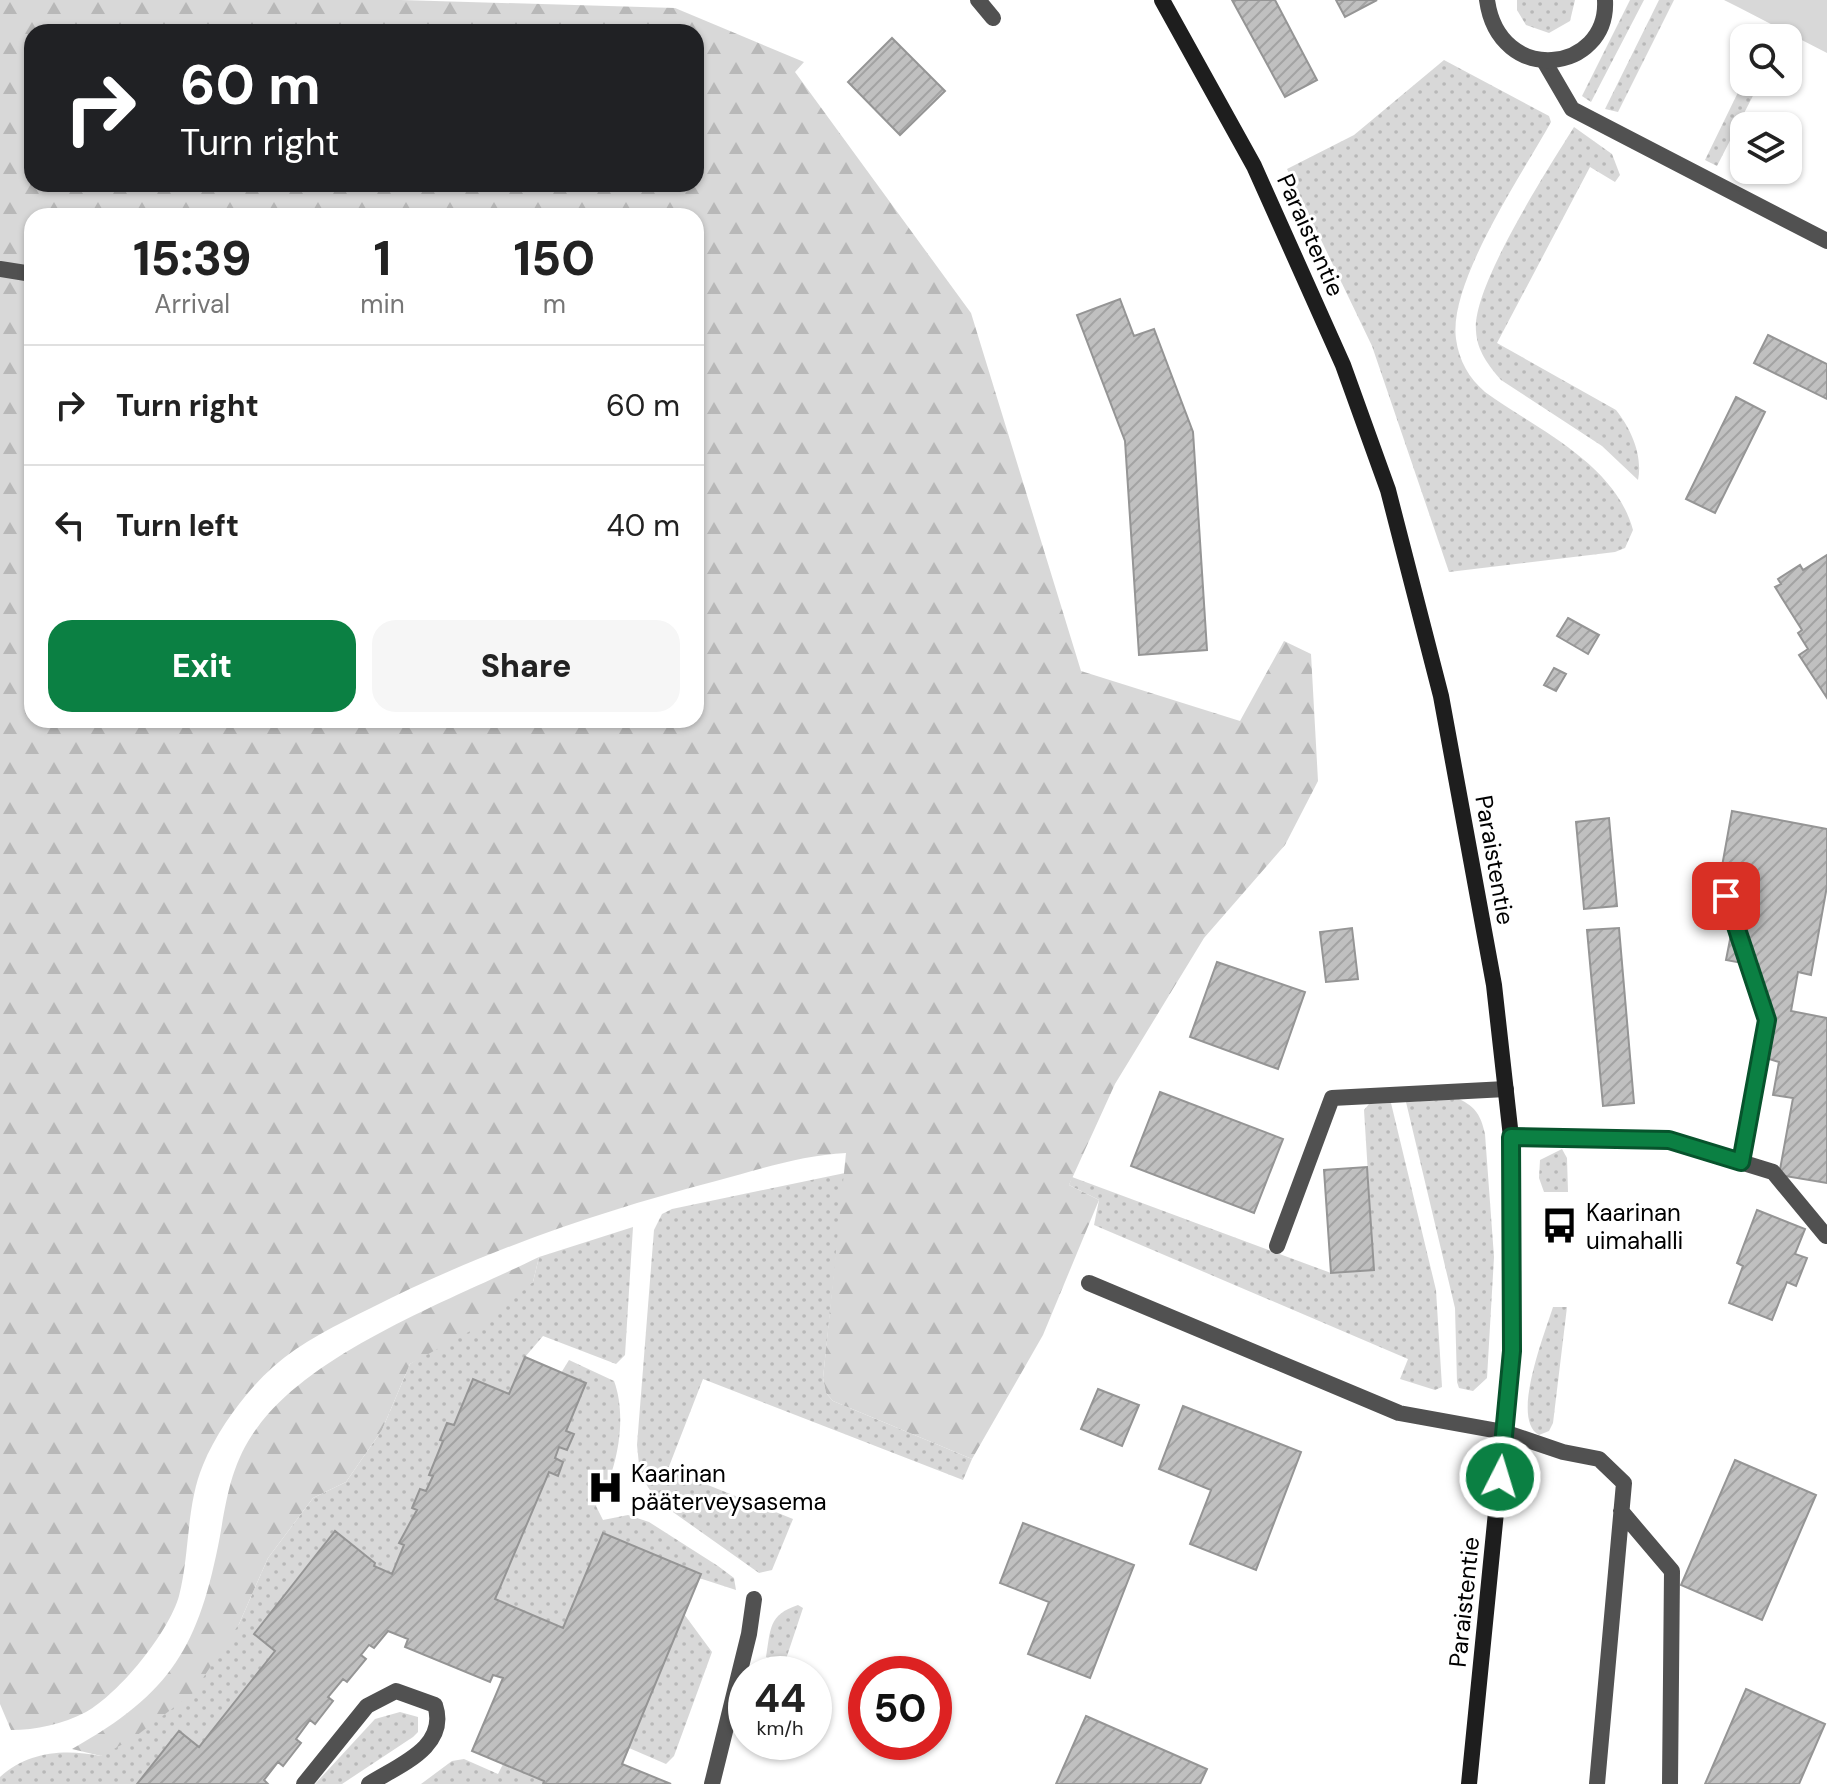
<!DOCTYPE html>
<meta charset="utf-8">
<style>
body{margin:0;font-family:"DM Sans",sans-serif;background:#f6f6f6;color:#222;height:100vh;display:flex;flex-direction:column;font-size:30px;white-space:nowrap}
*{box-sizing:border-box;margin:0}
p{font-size:26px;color:#767676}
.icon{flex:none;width:44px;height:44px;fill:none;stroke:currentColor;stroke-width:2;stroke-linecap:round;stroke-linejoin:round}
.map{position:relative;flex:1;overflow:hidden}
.drawer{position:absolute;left:24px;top:208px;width:680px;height:520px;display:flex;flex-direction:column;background:#fff;border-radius:24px;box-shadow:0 2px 6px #0004}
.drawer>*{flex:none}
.top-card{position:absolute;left:24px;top:24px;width:680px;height:168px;border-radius:24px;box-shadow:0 2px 6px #0004;background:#202124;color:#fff;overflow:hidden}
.tools{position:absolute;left:1730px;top:24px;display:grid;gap:16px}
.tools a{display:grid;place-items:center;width:72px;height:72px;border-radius:16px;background:#fff;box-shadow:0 2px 6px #0004;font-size:40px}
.speed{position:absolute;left:728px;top:1656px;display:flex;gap:16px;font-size:40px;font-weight:700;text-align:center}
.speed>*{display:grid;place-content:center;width:104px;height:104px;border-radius:50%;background:#fff;box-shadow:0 2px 6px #0004;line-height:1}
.speed small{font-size:20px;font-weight:400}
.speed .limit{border:12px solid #d22;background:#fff;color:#111}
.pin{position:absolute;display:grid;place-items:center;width:68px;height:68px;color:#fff;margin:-34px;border-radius:16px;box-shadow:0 4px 12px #0006}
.me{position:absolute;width:88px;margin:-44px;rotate:5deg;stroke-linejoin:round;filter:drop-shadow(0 0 6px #0008)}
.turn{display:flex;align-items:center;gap:28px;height:168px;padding:0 24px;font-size:36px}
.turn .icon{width:104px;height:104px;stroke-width:2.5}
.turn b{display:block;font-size:56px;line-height:68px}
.eta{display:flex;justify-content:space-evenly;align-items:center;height:136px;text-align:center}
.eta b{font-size:48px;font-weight:800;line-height:56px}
.button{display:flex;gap:16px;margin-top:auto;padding:16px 24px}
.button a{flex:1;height:92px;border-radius:24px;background:#0b8043;color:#fff;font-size:32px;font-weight:800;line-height:92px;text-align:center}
.button a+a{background:#f6f6f6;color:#222}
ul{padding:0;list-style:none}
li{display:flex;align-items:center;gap:24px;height:120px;padding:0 24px;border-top:2px solid #e0e0e0}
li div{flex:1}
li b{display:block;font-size:30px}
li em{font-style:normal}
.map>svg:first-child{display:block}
</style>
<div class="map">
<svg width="1827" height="1784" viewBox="0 0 1827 1784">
<defs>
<pattern id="grass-dots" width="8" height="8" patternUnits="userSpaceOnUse" patternTransform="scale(2)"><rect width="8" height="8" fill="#d8d8d8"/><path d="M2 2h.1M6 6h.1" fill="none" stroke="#b8b8b8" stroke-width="1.8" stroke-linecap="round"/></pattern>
<pattern id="forest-firs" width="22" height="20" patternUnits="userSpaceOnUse" patternTransform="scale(2)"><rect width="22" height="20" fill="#d8d8d8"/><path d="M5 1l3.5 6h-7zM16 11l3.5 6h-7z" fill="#b8b8b8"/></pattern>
<pattern id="building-hatch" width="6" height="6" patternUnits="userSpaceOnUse" patternTransform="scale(2)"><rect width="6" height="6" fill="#c0c0c0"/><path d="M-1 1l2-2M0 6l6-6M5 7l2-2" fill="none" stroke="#a3a3a3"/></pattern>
</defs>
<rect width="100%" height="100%" fill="#fff"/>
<!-- grass -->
<path fill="url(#grass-dots)" d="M1517,0H1575L1570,21L1549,33L1526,25L1517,10Z
M1630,0H1644L1591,102L1582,96Z
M1659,0H1674L1618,112L1605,109Z
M1444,60L1549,116L1551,122C1523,173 1448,282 1456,339C1459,361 1469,378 1485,392C1536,429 1615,463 1633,530L1625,548L1615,552L1449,572L1372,346L1287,169L1354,135Z
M1744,80L1760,82L1717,166L1705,160Z
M1574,127L1612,154L1620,175L1615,182L1590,167L1497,343L1616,410C1631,429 1643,455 1638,480L1602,446L1501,380C1489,366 1477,351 1476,331C1472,286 1548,169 1574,127Z
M1459,1099C1476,1107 1481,1116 1485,1134L1494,1257L1487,1378L1473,1391L1459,1388L1457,1382L1455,1308L1406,1102Z
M1391,1103L1436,1290L1442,1387L1435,1390L1400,1379L1408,1359L1094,1225L1099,1200L1069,1185L1072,1177L1331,1273L1374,1270L1364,1110L1369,1104Z
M1562,1149L1567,1158L1568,1192H1544L1539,1178L1540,1160Z
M845,1173L823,1378L826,1393L833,1401L972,1459L963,1480L703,1379L668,1469L793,1519L772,1570L759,1573L656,1500L640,1474L637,1445L654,1230L662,1214L672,1209Z
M633,1227L625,1355L616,1364L543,1336L525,1357L509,1394L473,1379L454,1425L447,1423L440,1440L443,1441L429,1474L433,1476L426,1491L420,1489L412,1508L417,1510L399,1542L404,1545L392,1574L374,1566L375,1563L334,1531L254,1634L275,1651L199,1747L178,1732L137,1784H0V1777C29,1751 65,1749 101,1756L239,1624L268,1558L313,1498L346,1482L382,1430L410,1364L533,1282L539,1257Z
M1553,1307H1567L1553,1423L1549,1431L1539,1435C1510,1420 1545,1333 1553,1307Z
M569,1360L614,1381C628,1418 617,1474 596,1506L603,1520L628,1515L649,1522L718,1566L734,1578L736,1590L699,1578L563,1628L495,1599L549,1472L558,1475L563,1462L555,1458L559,1447L567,1449L574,1435L566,1431L586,1383L561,1373Z
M798,1605L803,1608L784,1665L766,1657C771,1629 768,1615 798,1605Z
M684,1614L712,1652L674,1756L666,1764L629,1748Z
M400,1712L418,1717V1732L413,1737L342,1784H315L375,1719Z
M464,1759L498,1774L503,1764L544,1781L543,1784H421L452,1761Z"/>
<!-- forest -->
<path fill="url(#forest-firs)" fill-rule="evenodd" d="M0,0H401L675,8L804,62L795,72L971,313L1081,671L1240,721L1284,641L1311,654L1318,781L1285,845L1204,938L1115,1084L1069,1185L1099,1200L1043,1335L972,1459L833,1401L826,1393L823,1378L846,1153C802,1155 758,1170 716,1181C597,1212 481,1252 371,1308C337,1325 302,1341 273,1367C245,1392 217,1431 203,1465C186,1505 190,1554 179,1596C169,1632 119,1694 86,1712C63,1724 36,1730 11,1730L0,1704ZM32,32H696V184H32ZM32,216H696V720H32Z
M539,1257L533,1282L487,1322L410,1364L382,1430L346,1482L313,1498L268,1558L239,1624L193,1693L132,1739L101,1756L72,1749C172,1693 199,1646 220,1536C227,1496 232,1462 257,1428C312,1351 453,1299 539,1257Z"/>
<!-- pitch -->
<path fill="#d8d8d8" d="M1724,0H1827V53L1738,7Z"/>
<!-- building -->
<path fill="url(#building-hatch)" stroke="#959595" stroke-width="2" d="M1232,0H1275L1317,80L1285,97Z
M1336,0H1377L1345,17Z
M892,38L945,91L900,135L848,82Z
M1120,299L1134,336L1154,329L1193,432L1207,650L1139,655L1125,441L1077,315Z
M1768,335L1827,364V399L1754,363Z
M1736,397L1765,412L1715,513L1686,499Z
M1827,555V698L1799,655L1808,649L1798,633L1802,630L1775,587L1781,584L1778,579L1800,565L1803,570Z
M1568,618L1599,635L1588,654L1557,636Z
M1554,668L1566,674L1556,691L1544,685Z
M1732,811L1827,829V886L1811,975L1798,972L1791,1011L1827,1018V1183L1779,1175L1793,1098L1773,1095L1779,1062L1769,1059L1759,966L1726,960L1738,899L1717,894Z
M1609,818L1617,906L1584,909L1576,822Z
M1352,928L1358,979L1326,982L1320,932Z
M1619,928L1634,1103L1603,1106L1587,930Z
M1217,962L1305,992L1278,1069L1190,1037Z
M1160,1092L1283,1139L1254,1213L1131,1166Z
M1367,1167L1374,1270L1331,1273L1324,1170Z
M1757,1210L1805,1229L1795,1254L1807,1258L1796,1286L1787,1282L1772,1320L1729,1303L1743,1266L1737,1263Z
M525,1357L586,1383L566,1431L574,1434L567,1450L559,1447L555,1458L563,1462L558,1476L549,1472L495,1599L563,1628L603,1533L701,1574L622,1764L671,1784H543L544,1781L472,1751L503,1678L493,1675L490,1682L405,1647L408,1639L388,1631L374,1648L369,1645L361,1655L366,1659L347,1682L343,1679L328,1697L333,1701L315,1724L310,1720L296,1739L301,1743L283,1766L278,1762L264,1780L268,1784H137L179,1731L199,1747L275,1651L254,1634L335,1531L375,1563L374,1566L392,1574L404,1545L399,1543L417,1510L412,1508L420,1489L426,1491L433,1476L429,1475L443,1441L440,1440L447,1423L454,1425L473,1379L509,1394Z
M1098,1389L1139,1405L1122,1446L1081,1429Z
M1183,1406L1301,1452L1256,1570L1190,1544L1211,1490L1159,1469Z
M1735,1460L1816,1495L1762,1620L1681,1585Z
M1023,1523L1134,1565L1090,1678L1028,1654L1049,1602L1000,1583Z
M1746,1689L1825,1724L1799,1784H1705Z
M1086,1716L1207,1769L1200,1784H1056Z"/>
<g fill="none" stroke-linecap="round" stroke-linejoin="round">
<!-- lane -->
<path stroke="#515151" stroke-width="16" d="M1544,61L1572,109L1827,241
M0,269L32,274
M1726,896L1767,1020L1741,1162
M1511,1137L1669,1140L1773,1172L1826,1236
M1277,1246L1332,1098L1506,1089
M1089,1283L1399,1413L1504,1432L1563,1452L1599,1459L1624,1483L1597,1784
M1621,1511L1672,1571L1670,1784
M304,1784L367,1706L396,1691L435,1705C449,1747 399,1765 369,1784
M712,1784L749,1634L754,1599"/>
<!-- street -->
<path stroke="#515151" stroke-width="16" d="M978,0L993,18
M1487,0C1499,87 1609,73 1605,0"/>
<!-- secondary -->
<path stroke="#1e1e1e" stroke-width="16" d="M1162,0L1254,166L1343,365L1388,490L1441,696L1494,985L1511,1137L1512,1351L1469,1784"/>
</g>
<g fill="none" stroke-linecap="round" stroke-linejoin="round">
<defs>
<path id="route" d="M1500,1477L1512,1351L1511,1137L1669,1140L1741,1162L1767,1020L1726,896"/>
</defs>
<!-- route casing -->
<use href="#route" stroke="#07532c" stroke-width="20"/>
<!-- route -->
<use href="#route" stroke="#0b8043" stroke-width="14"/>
</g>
<!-- icons -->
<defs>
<symbol id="bus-bare" viewBox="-9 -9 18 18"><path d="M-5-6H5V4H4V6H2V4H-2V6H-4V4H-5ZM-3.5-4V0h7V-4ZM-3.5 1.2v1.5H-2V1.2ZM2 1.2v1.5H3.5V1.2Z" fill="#000" stroke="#fff" stroke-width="2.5" paint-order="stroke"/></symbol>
<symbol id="hospital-bare" viewBox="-9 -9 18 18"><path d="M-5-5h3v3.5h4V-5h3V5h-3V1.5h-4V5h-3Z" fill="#000" stroke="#fff" stroke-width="2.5" paint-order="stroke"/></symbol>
</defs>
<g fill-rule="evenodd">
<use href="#bus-bare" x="1534" y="1200" width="51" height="51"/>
<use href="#hospital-bare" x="580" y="1462" width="51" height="51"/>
</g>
<g text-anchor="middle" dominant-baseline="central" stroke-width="6" stroke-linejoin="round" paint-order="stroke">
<!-- street labels -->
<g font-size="24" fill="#000" stroke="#fff">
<text transform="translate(1311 235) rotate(66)">Paraistentie</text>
<text transform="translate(1495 860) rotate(80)">Paraistentie</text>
<text transform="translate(1464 1602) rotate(-84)">Paraistentie</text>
</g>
<!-- poi labels -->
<g font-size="24" fill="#000" stroke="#fff" text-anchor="start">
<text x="1586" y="1212">Kaarinan<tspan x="1586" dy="28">uimahalli</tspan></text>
<text x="631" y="1473">Kaarinan<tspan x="631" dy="28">pääterveysasema</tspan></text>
</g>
</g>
</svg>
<div class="tools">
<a><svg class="icon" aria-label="search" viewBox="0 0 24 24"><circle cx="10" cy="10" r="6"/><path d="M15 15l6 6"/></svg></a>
<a><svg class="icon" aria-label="layers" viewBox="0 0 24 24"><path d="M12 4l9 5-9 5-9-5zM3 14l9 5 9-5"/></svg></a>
</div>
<div class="speed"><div>44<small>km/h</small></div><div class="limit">50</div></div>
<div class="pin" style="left:1726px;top:896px;background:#d93025"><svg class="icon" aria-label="arrive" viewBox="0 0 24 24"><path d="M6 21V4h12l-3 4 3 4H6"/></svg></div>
<svg class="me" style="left:1500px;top:1477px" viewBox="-20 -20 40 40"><circle r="17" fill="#0b8043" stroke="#fff" stroke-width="3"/><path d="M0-11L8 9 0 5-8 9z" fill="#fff"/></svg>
<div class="top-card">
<div class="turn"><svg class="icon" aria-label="right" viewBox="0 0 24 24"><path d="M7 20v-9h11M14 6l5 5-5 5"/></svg><div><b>60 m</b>Turn right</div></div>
</div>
<section class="drawer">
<div class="eta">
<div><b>15:39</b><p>Arrival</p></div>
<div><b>1</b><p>min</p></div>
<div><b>150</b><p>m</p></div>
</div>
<ul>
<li><svg class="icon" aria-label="right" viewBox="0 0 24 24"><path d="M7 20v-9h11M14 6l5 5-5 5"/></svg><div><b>Turn right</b></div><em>60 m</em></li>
<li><svg class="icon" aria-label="left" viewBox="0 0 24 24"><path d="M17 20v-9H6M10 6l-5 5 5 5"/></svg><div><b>Turn left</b></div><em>40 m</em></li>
</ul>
<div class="button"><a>Exit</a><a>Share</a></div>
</section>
</div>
